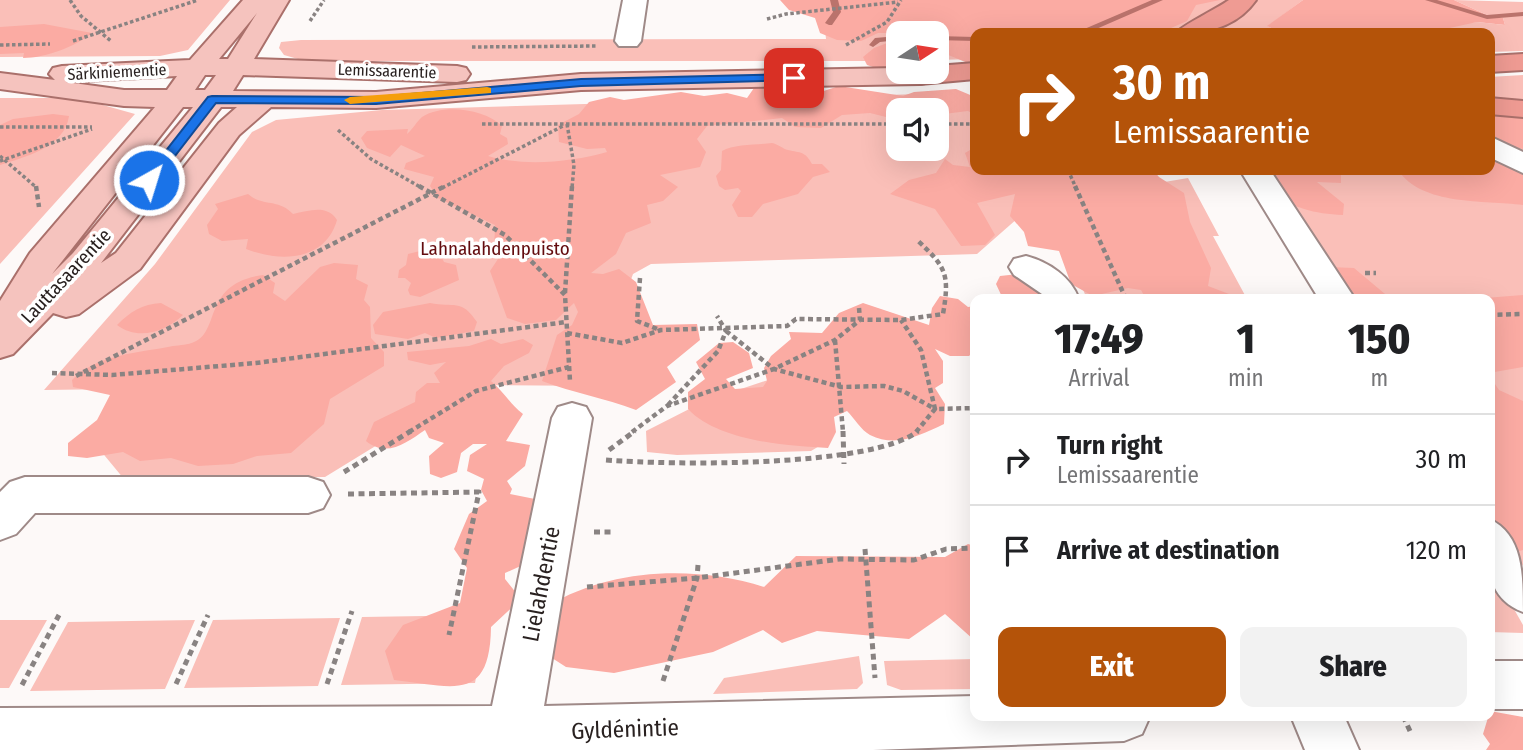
<!DOCTYPE html>
<meta charset="utf-8">
<style>
body{margin:0;font-family:"Fira Sans Condensed",sans-serif;background:#f2f2f2;color:#202124;height:100vh;display:flex;flex-direction:column;font-size:26px;white-space:nowrap}
*{box-sizing:border-box;margin:0}
p{font-size:23px;color:#757577}
.icon{flex:none;width:38px;height:38px;fill:none;stroke:currentColor;stroke-width:2;stroke-linecap:round;stroke-linejoin:round}
.map{position:relative;flex:1;overflow:hidden}
.details{position:absolute;left:970px;top:294px;width:525px;height:427px;display:flex;flex-direction:column;background:#fff;border-radius:14px;box-shadow:0 7px 28px #0002}
.details>*{flex:none}
.banner{position:absolute;left:970px;top:28px;width:525px;height:147px;border-radius:14px;box-shadow:0 7px 28px #0002;background:#b45309;color:#fff;overflow:hidden}
.needle{width:46px;rotate:78deg}
.fabs{position:absolute;left:886px;top:21px;display:grid;gap:14px}
.fabs a{display:grid;place-items:center;width:63px;height:63px;border-radius:14px;background:#fff;box-shadow:0 7px 28px #0002;font-size:35px}
.pin{position:absolute;display:grid;place-items:center;width:60px;height:60px;color:#fff;margin:-30px;border-radius:14px;box-shadow:0 4px 10px #0006}
.me{position:absolute;width:77px;margin:-38px;rotate:39deg;stroke-linejoin:round;filter:drop-shadow(0 0 5px #0008)}
.turn{display:flex;align-items:center;gap:24px;height:147px;padding:0 28px;font-size:32px}
.turn .icon{width:91px;height:91px;stroke-width:2.5}
.turn b{display:block;font-size:49px;line-height:60px}
.eta{display:flex;justify-content:space-evenly;align-items:center;height:119px;text-align:center}
.eta b{font-size:42px;font-weight:800;line-height:49px}
.primary-button{display:flex;gap:14px;margin-top:auto;padding:14px 28px}
.primary-button a{flex:1;height:80px;border-radius:14px;background:#b45309;color:#fff;font-size:28px;font-weight:800;line-height:80px;text-align:center}
.primary-button a+a{background:#f2f2f2;color:#202124}
ul{padding:0;list-style:none}
li{display:flex;align-items:center;gap:21px;height:91px;padding:0 28px;border-top:2px solid #e0e0e0}
li div{flex:1}
li b{display:block;font-size:26px}
li em{font-style:normal}
.map>svg:first-child{display:block}
</style>
<div class="map">
<svg width="1523" height="750" viewBox="0 0 1523 750">
<rect width="100%" height="100%" fill="#fdf9f8"/>
<!-- green -->
<path fill="#fabfb8" fill-rule="evenodd" d="M0,0H230L188,50L160,56L0,57Z
M822,0H1229L1185,27L1166,33H975V59L936,60V33H898V61H305L284,55L279,48L281,42L301,40L826,39Z
M1258,0H1303L1268,26L1282,33H1211L1239,19Z
M1454,0L1523,2V51L1489,52V33H1377L1378,29L1477,22L1505,25L1503,18L1487,15Z
M1523,75V103L1489,100V77Z
M920,94L975,97V170L1141,186L1188,178L1219,236H1213L1247,299H1087L1043,196L977,254L651,264L633,274L609,342L602,386L475,385L325,477L124,479L100,450L118,389L44,390L155,264L252,132L276,120L382,110ZM898,110H936V149H898Z
M0,98H78L135,114L0,264Z
M1523,137V566L1489,513V299H1352L1267,170H1489V138Z
M777,377L826,442L811,451L677,455L647,452L646,431L705,401Z
M1489,588H1502L1523,625V633L1489,632Z
M488,615L475,683L341,685L362,617Z
M340,618L318,686L184,688L213,620Z
M0,620H47L9,688H0Z
M195,620L165,689L30,691L68,622Z
M859,656L863,683L857,689L713,694L724,678Z
M975,659V689L901,690L887,685L884,661Z"/>
<!-- forest -->
<path fill="#fbaba3" d="M780,0H1220L1196,5L1187,21L1162,32L975,33V66L946,54V60L936,67V33H878L861,41L837,40L820,33L815,18L789,10Z
M1303,0H1454L1487,15L1503,18L1505,25L1477,22L1436,31L1378,29L1377,33H1282L1267,26Z
M44,24L92,33C75,47 45,58 23,58L24,53L0,54V27Z
M898,39V69L882,70L867,65L863,57L874,48Z
M839,86L903,96L914,92L956,89L975,97V115L968,111L936,115V110H898V120L870,113L842,115L821,128L795,127L782,118L707,126L697,139L706,152L700,167L660,175L678,187L663,201L647,205L651,223L626,233L616,254L591,273L603,274L619,269L636,282L653,325L697,324L700,340L667,367L676,382L636,410C604,398 574,393 542,381L557,335L572,325L578,312L574,303L556,320L525,324L507,318L490,271L498,259L494,253L495,225L438,198L430,186L434,177L404,169L406,163L425,156L401,145L390,157L367,148L361,138L367,131L408,129L407,134C413,129 417,121 422,117C443,103 485,109 502,126L500,134L507,138L508,144L488,156C525,167 571,162 607,152L605,148L587,149L559,142L558,125L579,114L589,102L610,97L624,100L681,92L704,96L727,93L747,98L754,88C770,86 778,91 793,94C809,97 824,91 839,86Z
M1489,105L1523,113V149L1489,140Z
M53,114L69,116C65,147 25,157 0,165V125L13,119Z
M772,143C778,144 783,149 788,150C801,153 805,151 812,164H822L830,172L813,177L798,194L763,204L752,217H738L732,205L741,191L738,188L725,190L719,186L716,176L721,170L722,151C734,144 757,145 772,143Z
M975,147V170H1153L1159,177L1184,193L1190,222L1211,268L1208,286L1229,294L1233,299H1146L1141,290L1128,288L1093,296L1071,284L1059,251L1028,246L1024,232L1010,216L1015,194L977,203L995,235L985,245L961,246L935,209L890,194L909,180L936,173L945,159L953,165L970,167L965,153Z
M1489,154L1523,171V205C1484,200 1422,206 1398,170H1489Z
M1258,170H1341V183L1317,182L1344,204L1343,215C1310,214 1288,206 1261,186Z
M248,194C263,207 278,198 293,214C309,211 327,204 337,220C325,262 279,262 246,249L248,239L222,241L209,234L207,225L218,209L215,204Z
M428,249L439,252L444,262L456,265L459,280L420,297L410,295L408,290L411,283L405,278H398L399,270L406,265L408,254Z
M334,263L358,265L356,279L368,285L364,300L370,307L371,338L384,352V366L330,399L324,424L291,453L257,456L233,464L198,466L171,458L140,461L123,452L87,458L68,456V443L97,420L110,395L73,387L72,380C97,354 139,353 173,346C180,345 188,345 194,342C221,331 202,283 263,275L275,283L273,293L285,301L320,267Z
M1329,267L1354,268L1391,299H1325L1320,292Z
M1019,274L1060,299H1003L996,284L1000,276Z
M1523,295V367L1489,373V299H1472Z
M940,296L958,299L968,307L975,306V350L969,356H950L935,349L943,361V383L935,388L945,404L944,424C921,435 896,448 870,435C861,430 854,418 847,411L834,417L836,432L828,448C787,446 718,441 688,409V392L705,379L696,362L719,343L733,342L749,353L753,368L726,379L735,389L763,387L767,381L764,368L771,356L791,339L789,332L822,333L839,313L863,303L929,325L932,308Z
M161,303L183,315C165,332 138,341 117,325C130,312 142,304 161,303Z
M430,303C454,308 461,298 477,322L474,331L436,338L425,333L408,339L375,334L373,325L383,312Z
M491,339L501,344L523,339L533,345L529,353L504,366L491,381C504,392 510,404 523,414L506,441L530,445L525,466L507,481L512,489L510,494L535,499L549,511L534,560L505,573V579L521,599L491,627C490,704 452,686 394,680L385,651L403,625L460,603L467,568L454,549L469,514L487,501L481,490L484,479L467,471L470,455L487,444H473L461,453L457,472L441,478L430,474L429,456L444,443L429,438L425,430C406,443 387,458 366,441L374,422L415,402L416,392L427,383H440L434,373L446,362L430,365L408,360L407,352L469,346Z
M1489,375L1499,390L1523,401V550L1492,559L1489,555Z
M968,544L975,546L974,640L945,614L909,639L817,631L782,643L763,630L713,652L614,673L566,667L538,649L548,606C610,568 696,565 764,587L796,556L945,557Z
M1490,711L1523,717V750H1486L1490,744L1483,734Z"/>
<g fill="none" stroke-linecap="round" stroke-linejoin="round">
<!-- stream -->
<path fill="#ba736c" fill-rule="evenodd" d="M830,0H838L841,12L832,25H829L825,23L833,12Z
M1152,0H1163L1087,33H1066L1082,30Z
M1425,0H1437L1487,15L1523,12V16L1487,19Z
M898,36V40L880,42L873,47L869,45L875,38Z
M936,36L975,37V41L936,40Z"/>
<defs>
<path id="minor" d="M623,0H647L641,41L637,46H619L615,41Z
M1489,136L1523,152V173L1489,157Z
M1240,170H1270L1355,299H1319Z
M1026,256C1049,262 1071,277 1079,299H1043L1042,294L1014,275L1009,267L1014,259Z
M572,403L586,407L592,418L544,706L975,696V716H1150L1142,734L1124,741L873,750H0V708L492,706L552,418L558,407Z
M25,477H308L323,482L330,495L323,508L308,513H35L16,534L0,540V492L10,482Z
M1489,519C1523,534 1523,575 1523,612C1481,596 1489,556 1489,519Z
M1489,661H1523V709H1489Z
M1291,716H1344L1359,750H1305Z"/>
<path id="major" d="M243,0H289L254,59L457,66L466,68L470,74L466,80L457,82L243,75L233,91L376,92L581,74L898,68V72H931L933,76L930,82L920,84L581,90L376,108L271,107L239,135L140,269L79,314L66,317L53,313L13,354L0,358V301L30,253L155,107L124,106L0,89V73L55,80L49,74L53,68L62,66L190,60ZM257,13L228,59H219ZM205,75H216L205,90H195ZM177,76L167,90H124L66,82ZM183,107H193L73,253L52,274ZM221,107H237L219,123L116,253L101,263Z"/>
<path id="highway" d="M1229,0H1256C1237,27 1207,34 1176,33C1181,26 1218,8 1229,0Z
M1523,54V70L1489,72V56Z
M975,63V79L920,84L910,82L907,76L909,72H936V66Z
M1489,98L1523,101V117L1489,114Z"/>
</defs>
<!-- minor casing -->
<use href="#minor" stroke="#9f8a88" stroke-width="4"/>
<!-- major casing -->
<use href="#major" stroke="#aa706b" stroke-width="4"/>
<!-- highway casing -->
<use href="#highway" stroke="#aa706b" stroke-width="4"/>
<!-- path-far2 -->
<path stroke="#898382" stroke-width="3.5" stroke-dasharray="3.5 2.5" stroke-linecap="butt" d="M70,0L81,16L111,41
M767,19L786,14L898,2
M310,21L324,0
M73,41L198,0
M0,45L50,44
M846,45L887,22L901,0
M472,47L596,46
M482,124H898
M567,124L574,165L572,188
M936,124H975
M0,127H92
M338,130L371,159L422,188
M0,156L37,188
M0,161L92,129
M1068,170L1076,188
M442,188L563,126"/>
<!-- path-far1 -->
<path stroke="#898382" stroke-width="4.5" stroke-dasharray="5 3.5" stroke-linecap="butt" d="M36,186L39,207
M419,186L505,235L565,295L570,381
M1075,186L1126,299
M1365,273H1376
M640,278L637,321L660,330
M565,293L572,186
M1489,315L1523,314
M726,331L774,369L841,387L884,386L903,391L935,409L921,350L901,320
M567,333L622,343L661,330L787,326L796,319L901,320L943,314C950,274 946,267 917,240
M835,340L843,432
M52,373L112,375L256,363L566,322
M76,376L445,186
M668,405L718,351L726,331L717,316
M409,432L476,391L569,367
M632,432L667,406L774,369L835,340L860,320L859,308
M916,432L935,409L975,408"/>
<!-- path -->
<path stroke="#898382" stroke-width="5" stroke-dasharray="6 4.5" stroke-linecap="butt" d="M843,431L844,464
M609,450L635,431
M606,460C669,465 872,468 918,431
M344,472L411,431
M348,494L479,492L449,635
M594,532H613
M865,549L875,678
M587,587L697,578L840,559L914,560L946,549L975,548
M663,681L697,578L698,565
M176,684L208,615
M327,684L352,611
M22,685L59,615
M1403,716L1410,731"/>
<!-- minor -->
<use href="#minor" fill="#fff" fill-rule="evenodd"/>
<!-- major -->
<use href="#major" fill="#f5c3be" fill-rule="evenodd"/>
<!-- highway -->
<use href="#highway" fill="#ef9b93" fill-rule="evenodd"/>
</g>
<!-- route -->
<path fill="#1a73e8" stroke="#114b97" stroke-width="2" d="M794,74L800,78L798,80L581,86L376,104L216,103L154,183L143,180L208,97L212,96L376,97L581,79Z"/>
<!-- slow -->
<path fill="#f59e0b" d="M487,87L491,88V93L350,104L344,100L350,97Z"/>
<g text-anchor="middle" dominant-baseline="central" stroke-width="7" stroke-linejoin="round" paint-order="stroke">
<!-- far-street labels -->
<g font-size="16" fill="#292120" stroke="#fff">
<text transform="translate(387 71) rotate(2)">Lemissaarentie</text>
<text transform="translate(117 72) rotate(-3)">Särkiniementie</text>
</g>
<!-- park labels -->
<g font-size="19" fill="#630c0f" stroke="#fff">
<text x="495" y="248">Lahnalahdenpuisto</text>
</g>
<!-- street labels -->
<g font-size="19" fill="#292120" stroke="#fff">
<text transform="translate(66 276) rotate(-47)">Lauttasaarentie</text>
</g>
<!-- near-street labels -->
<g font-size="23" fill="#292120" stroke="#fff">
<text transform="translate(541 584) rotate(-79)">Lielahdentie</text>
<text transform="translate(625 729) rotate(-2)">Gyldénintie</text>
</g>
</g>
</svg>
<div class="fabs">
<a><svg class="needle" viewBox="-14 -14 28 28"><path d="M0-13l5 13h-10z" fill="#e53935"/><path d="M0 13l5-13h-10z" fill="#757577"/></svg></a>
<a><svg class="icon" aria-label="sound" viewBox="0 0 24 24"><path d="M4 9h4l5-4v14l-5-4H4zM17 9q2 3 0 6"/></svg></a>
</div>
<div class="pin" style="left:794px;top:78px;background:#d93025"><svg class="icon" aria-label="arrive" viewBox="0 0 24 24"><path d="M6 21V4h12l-3 4 3 4H6"/></svg></div>
<svg class="me" style="left:149px;top:180px" viewBox="-20 -20 40 40"><circle r="17" fill="#1a73e8" stroke="#fff" stroke-width="3"/><path d="M0-11L8 9 0 5-8 9z" fill="#fff"/></svg>
<div class="banner">
<div class="turn"><svg class="icon" aria-label="right" viewBox="0 0 24 24"><path d="M7 20v-9h11M14 6l5 5-5 5"/></svg><div><b>30 m</b>Lemissaarentie</div></div>
</div>
<section class="details">
<div class="eta">
<div><b>17:49</b><p>Arrival</p></div>
<div><b>1</b><p>min</p></div>
<div><b>150</b><p>m</p></div>
</div>
<ul>
<li><svg class="icon" aria-label="right" viewBox="0 0 24 24"><path d="M7 20v-9h11M14 6l5 5-5 5"/></svg><div><b>Turn right</b><p>Lemissaarentie</p></div><em>30 m</em></li>
<li><svg class="icon" aria-label="arrive" viewBox="0 0 24 24"><path d="M6 21V4h12l-3 4 3 4H6"/></svg><div><b>Arrive at destination</b></div><em>120 m</em></li>
</ul>
<div class="primary-button"><a>Exit</a><a>Share</a></div>
</section>
</div>
